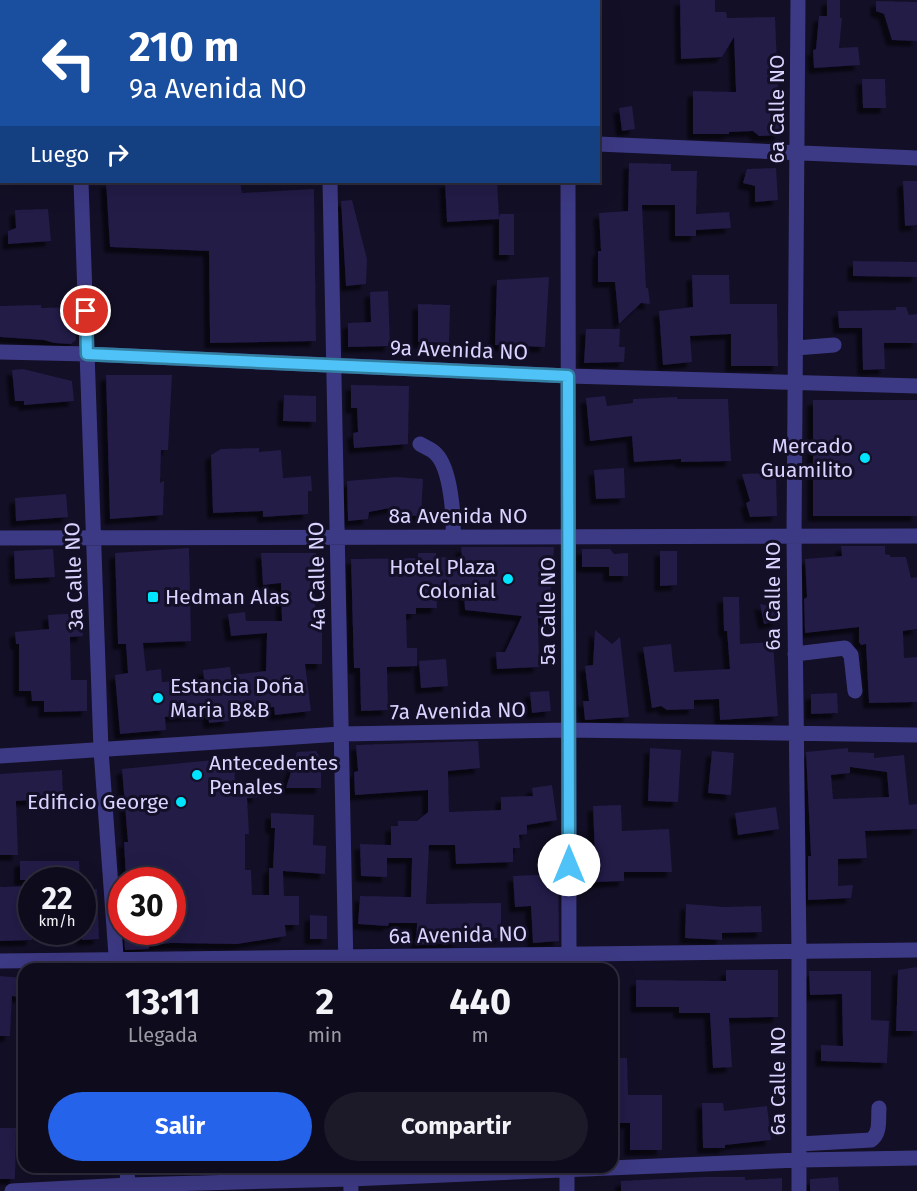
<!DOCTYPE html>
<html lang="es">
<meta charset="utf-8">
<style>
body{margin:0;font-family:"Fira Sans",sans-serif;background:#1c1929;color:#f1f3f6;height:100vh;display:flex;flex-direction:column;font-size:22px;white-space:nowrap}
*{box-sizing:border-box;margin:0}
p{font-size:20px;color:#9b9ba3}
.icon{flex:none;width:33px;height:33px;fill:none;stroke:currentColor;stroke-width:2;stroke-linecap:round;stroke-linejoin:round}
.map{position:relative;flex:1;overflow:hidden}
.sheet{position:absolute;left:18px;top:963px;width:600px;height:210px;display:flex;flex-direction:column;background:#0e0b1c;border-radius:18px;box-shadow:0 6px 24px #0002,0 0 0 2px #2e2b3b}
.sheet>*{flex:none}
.top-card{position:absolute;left:0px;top:0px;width:600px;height:183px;box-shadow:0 6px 24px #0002,0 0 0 2px #2e2b3b;background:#1a4fa0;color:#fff;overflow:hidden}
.speed{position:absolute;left:18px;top:867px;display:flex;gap:12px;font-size:30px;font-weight:700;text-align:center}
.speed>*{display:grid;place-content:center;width:78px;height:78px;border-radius:50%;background:#0e0b1c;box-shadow:0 6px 24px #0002,0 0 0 2px #2e2b3b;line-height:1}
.speed small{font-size:15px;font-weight:400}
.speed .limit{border:9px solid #d22;background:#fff;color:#111}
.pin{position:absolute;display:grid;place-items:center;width:51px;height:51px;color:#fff;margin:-26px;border:3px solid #fff;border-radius:50%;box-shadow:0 2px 6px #0007}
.me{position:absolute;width:66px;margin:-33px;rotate:0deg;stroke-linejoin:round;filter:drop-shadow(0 0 4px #0008)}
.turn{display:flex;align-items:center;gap:21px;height:126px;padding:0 30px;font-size:27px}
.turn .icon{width:78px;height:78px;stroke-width:2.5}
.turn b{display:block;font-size:42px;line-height:51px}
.then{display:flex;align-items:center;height:57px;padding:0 30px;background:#0003;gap:12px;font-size:22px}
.eta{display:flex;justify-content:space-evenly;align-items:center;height:102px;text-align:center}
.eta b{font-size:36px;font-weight:700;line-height:42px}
.action{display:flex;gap:12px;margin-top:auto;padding:12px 30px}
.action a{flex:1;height:69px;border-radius:36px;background:#2563eb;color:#fff;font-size:24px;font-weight:700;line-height:69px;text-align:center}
.action a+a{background:#1c1929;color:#f1f3f6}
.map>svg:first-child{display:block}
</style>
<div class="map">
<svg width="917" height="1191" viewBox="0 0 917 1191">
<defs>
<filter id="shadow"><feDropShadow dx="-5.5" dy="5.5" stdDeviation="1.5" flood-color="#0009"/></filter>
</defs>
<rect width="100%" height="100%" fill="#130f26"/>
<!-- building -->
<path fill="#241b47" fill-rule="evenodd" filter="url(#shadow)" d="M680,0H715V12H726L727,18L775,17L780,135L759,136L753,131L729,132V134H693V91L736,92L734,37L722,57L681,59Z
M827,0H840V18H842L839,48L858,47L860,65L814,68L813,50L816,49L819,16H827Z
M876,1L917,2V41L892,40L884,14L876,11Z
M862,79H885L886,108H863Z
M632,106L635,129L622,131L619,108Z
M629,163L671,164V171H697L696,214L729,212L731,228L696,230V236H675V205H642L646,288H648L650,304L641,303L619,324L615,282H598V251H601L599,213L628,211Z
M776,168L778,200L755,202V186L743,183L747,169Z
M903,181H917V225L905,226Z
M106,182H240L242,193L314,189L316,341L210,343L209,251L110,247Z
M445,182H497L499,218L500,214H514V255H499V219L447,222Z
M352,200L367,259L366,284L346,286L341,201Z
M48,209L51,241L8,244V231L16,228L15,210Z
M853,261L917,262V277L853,276Z
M692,275H729L730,304H777L778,366H731V334L690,336L692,362L663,365L659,311L693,307Z
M549,277L545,347L495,345L497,280Z
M388,291L390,346L348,347V323L371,322L370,292Z
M418,304L450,305L449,343L418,342Z
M41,305V308L75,307L76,340L71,344L54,343L44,340L0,337V306Z
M896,307H906L909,315L917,314V343H884L885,369L863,370L862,328H839L838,311L896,310Z
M586,329H620L619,347H625L624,362L584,363Z
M23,369L72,381L74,401L24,405V401H15L12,370Z
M106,375H172L168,450H161L160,483L164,481L163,515L110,519Z
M351,385L409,386L408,444L354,448L353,433L358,432L357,408H351Z
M284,395L316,396V422L283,421Z
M605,396L607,406L633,403V399L677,397V399H728L731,461L681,462V459L634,462L632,436L590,441L586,398Z
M813,400H917V516H813Z
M259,448V452L281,450L283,478L311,476L312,491H308V514L263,517V511L213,513L211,455L221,449Z
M624,468L625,498L596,499L594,470Z
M776,473L777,516L750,517L746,503L750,501L742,474Z
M396,477L423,479L421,516L394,515L395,507L369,512L368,519L348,521L347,481Z
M66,494L68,517L16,521L15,498Z
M841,546H885V554L890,555V557H906L911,578L917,577V629L903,631L904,658L917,657V702L869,703L866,644L861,645L859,642V627L805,633L804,599L807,597L805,559L842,556Z
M461,547H554L549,619L538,618L539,667L497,669L496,652H505L522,616L465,610L464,594L436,593L437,608H416V614H406L407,648H417V666L387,667L388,710L361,711L360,668H354L351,559L418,558V553H436V557L462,558Z
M189,548L191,641L143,643L146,671L161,669L162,682L204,679L203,670L230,667L231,675L266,671L267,633L231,636L228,614L245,612L246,621H282L281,583L263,585L261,553H316L317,581H314L316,621H322V664H305L311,711L275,715L274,707L228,711L229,721L209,723L208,714L165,717L166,730L120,734L115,675L128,673L126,644H118L115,553Z
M53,549L55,577L15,579L14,551Z
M582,549H610L614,554L628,553V576H609V567H582Z
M660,551H677V585L660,586Z
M723,597H739L740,644L773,642L778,716L720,720L719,699L694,700V709L667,710L661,706L652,708L643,647L671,644L674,672L730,669L727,631H724Z
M760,604L775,607L778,621L764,624Z
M81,613L83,636L70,637L71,680H87V711L44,712V701H32L31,691H19V644H16L15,632L49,629L48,615Z
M595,630L612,644L620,637L629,717L585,720L583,701H589L585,666L593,665Z
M446,659L448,686L421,688L419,661Z
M549,691L551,711L532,713L530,692Z
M837,693L838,713L811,714V694Z
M478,741L480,768L448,771L449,812L501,810V797L533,796L532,788L552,785L557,820L527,825V834L519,835L520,848H513V862L456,864L455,845H429L426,904L501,903V938H487L486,931L458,932L459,942L416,945L417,923H389L388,926L358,924L360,896L411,897L412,858H387V877L361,876L360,844L391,845V826H398V821H417L428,812V790L355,795L354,772L358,771L356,745Z
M650,748L681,750L678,802L648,801Z
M848,748V752L874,753V758L904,755L909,805L917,804V829L865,831L867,858L838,859V886L853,885L851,898L808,900V856H811L806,752ZM850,767L887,772L889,797L833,799L831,775L850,773Z
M316,751L321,759V788H286L297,752Z
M712,751L734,753L731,795L708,793Z
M234,758L235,783L256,780L258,797L247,798L249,834H245V870H251L252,895H269V868H273L275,828H271V813L314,815L313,845L326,846L325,874L283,871L284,896H299V925H285L286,936L237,944L171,943L149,945V949L125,950L124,932H172V880H126L124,842H128L122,769Z
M62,770L63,798L16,801L18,855H0V774Z
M621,805L622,831L669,829L672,872H624V881L596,882L593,806Z
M776,807L779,829L738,835L735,813Z
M20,861H79L80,880H20Z
M558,874L559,941L533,943L531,906L515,907L513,876Z
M32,886V940L0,941V887Z
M97,889L99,939L82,940V890Z
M686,904L724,907L761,906L762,932L722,933V940L685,938Z
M310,915L327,916V939H310Z
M917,967V1031H896L898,970Z
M726,970H778V1017L729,1018L732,1067L713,1068L710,1013H679V1007H636V980L726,981Z
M809,971H871V1020L889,1021L887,1063L821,1061V1045L843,1046L842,994L810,995Z
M0,976L23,978L22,997L12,996L10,1036H0Z
M612,1058H627L628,1095H662V1150H630V1123H612Z
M702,1103H723L724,1111L767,1106L771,1140L725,1145V1148H703Z
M0,1128H16L15,1179H0Z
M202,1167H239V1172L202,1173Z
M703,1177H745V1180L782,1178V1191H621V1181Z
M838,1177L839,1191H810V1179Z"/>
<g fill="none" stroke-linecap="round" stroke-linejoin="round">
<!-- minor -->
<path stroke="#3d3a85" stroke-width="15" d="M77,0V2
M326,0V2
M798,0L794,537L799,952V1191
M568,2V0
M0,114H2
M598,144L917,158
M81,182L101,750L117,969
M330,182L346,969
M568,182L569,969
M796,348L834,345
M0,352L87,354L569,376L917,386
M420,444C425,447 433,450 436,454C451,469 454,517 453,537
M0,538L917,536
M795,654L845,648L851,655L855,691
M0,756L341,734L569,730L917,735
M0,961L917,950
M799,1144L871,1140C881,1133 878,1119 879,1108
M127,1167L128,1191
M350,1167L351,1191
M12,1191L128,1185L350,1179L799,1160L917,1158
M567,1191V1167"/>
</g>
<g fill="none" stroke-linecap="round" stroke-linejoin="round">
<defs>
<path id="route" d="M86,311L87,354L568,376L569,865"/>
</defs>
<!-- route casing -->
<use href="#route" stroke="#337fa1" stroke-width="15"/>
<!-- route -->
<use href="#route" stroke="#4fc3f7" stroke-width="10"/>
</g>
<!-- markers -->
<g fill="#00e5ff" stroke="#130f26" stroke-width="2">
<circle cx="865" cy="458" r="6"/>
<circle cx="508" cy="579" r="6"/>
<rect x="147" y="591" width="12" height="12" rx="3"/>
<circle cx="158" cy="698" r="6"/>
<circle cx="197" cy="775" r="6"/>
<circle cx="181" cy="802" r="6"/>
</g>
<g text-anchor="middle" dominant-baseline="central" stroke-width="6" stroke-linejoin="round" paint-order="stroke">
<!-- street labels -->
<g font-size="21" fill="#d9d4ff" stroke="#130f26">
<text transform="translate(777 109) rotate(-90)">6a Calle NO</text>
<text transform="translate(459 350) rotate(2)">9a Avenida NO</text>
<text x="458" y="516">8a Avenida NO</text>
<text transform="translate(74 576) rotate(-92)">3a Calle NO</text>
<text transform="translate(317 576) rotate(-91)">4a Calle NO</text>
<text transform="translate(773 596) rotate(-90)">6a Calle NO</text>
<text transform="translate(548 611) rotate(-90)">5a Calle NO</text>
<text transform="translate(458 711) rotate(-1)">7a Avenida NO</text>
<text transform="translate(458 935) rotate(-1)">6a Avenida NO</text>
<text transform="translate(778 1081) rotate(-90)">6a Calle NO</text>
</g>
<!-- poi labels -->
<g font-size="21" fill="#d9d4ff" stroke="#130f26" text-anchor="end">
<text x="853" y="446">Mercado<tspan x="853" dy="24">Guamilito</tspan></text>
<text x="496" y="567">Hotel Plaza<tspan x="496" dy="24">Colonial</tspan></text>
<text x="165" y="597" text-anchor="start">Hedman Alas</text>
<text x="170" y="686" text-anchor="start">Estancia Doña<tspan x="170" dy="24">Maria B&amp;B</tspan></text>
<text x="209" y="763" text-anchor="start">Antecedentes<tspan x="209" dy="24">Penales</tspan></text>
<text x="169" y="802">Edificio George</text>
</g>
</g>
</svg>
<div class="speed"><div>22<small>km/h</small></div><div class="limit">30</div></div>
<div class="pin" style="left:86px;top:311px;background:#d93025"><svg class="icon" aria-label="arrive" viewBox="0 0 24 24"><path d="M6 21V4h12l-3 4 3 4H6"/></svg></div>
<svg class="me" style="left:569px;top:865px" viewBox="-20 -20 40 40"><circle r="19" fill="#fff"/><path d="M0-13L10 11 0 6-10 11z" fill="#4fc3f7"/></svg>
<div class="top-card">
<div class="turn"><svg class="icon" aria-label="left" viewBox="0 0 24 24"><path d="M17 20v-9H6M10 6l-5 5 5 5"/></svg><div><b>210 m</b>9a Avenida NO</div></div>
<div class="then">Luego<svg class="icon" aria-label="right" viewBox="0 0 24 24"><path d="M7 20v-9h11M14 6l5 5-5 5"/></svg></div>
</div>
<section class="sheet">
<div class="eta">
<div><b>13:11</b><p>Llegada</p></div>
<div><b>2</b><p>min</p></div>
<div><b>440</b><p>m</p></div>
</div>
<div class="action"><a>Salir</a><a>Compartir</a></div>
</section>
</div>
